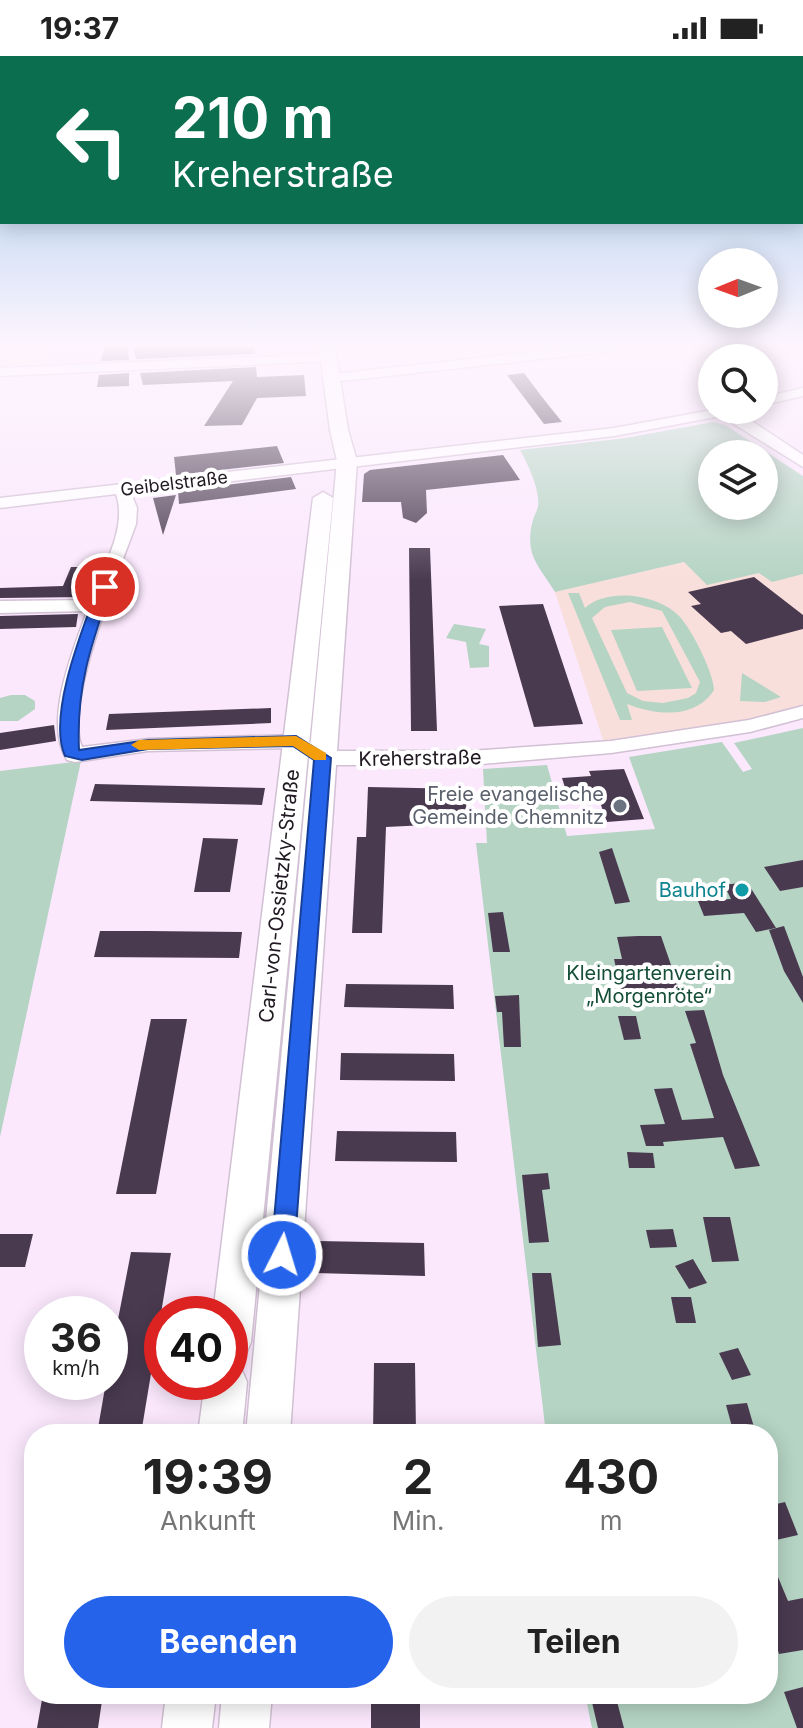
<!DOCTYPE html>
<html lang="de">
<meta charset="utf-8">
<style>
body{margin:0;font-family:Inter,sans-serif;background:#f2f2f2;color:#222;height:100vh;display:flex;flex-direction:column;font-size:30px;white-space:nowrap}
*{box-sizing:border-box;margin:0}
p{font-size:26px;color:#767676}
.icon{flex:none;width:44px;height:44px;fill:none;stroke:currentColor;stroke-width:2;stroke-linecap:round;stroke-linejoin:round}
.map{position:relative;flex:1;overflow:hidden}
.panel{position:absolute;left:24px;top:1368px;width:754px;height:280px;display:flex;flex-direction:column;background:#fff;border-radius:32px;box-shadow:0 4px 20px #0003}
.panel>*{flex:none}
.guide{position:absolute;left:0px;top:0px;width:804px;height:168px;box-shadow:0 4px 20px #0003;background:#0b6e4f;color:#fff;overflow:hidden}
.needle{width:52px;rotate:269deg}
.fabs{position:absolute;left:698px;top:192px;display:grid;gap:16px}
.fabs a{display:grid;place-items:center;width:80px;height:80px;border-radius:50%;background:#fff;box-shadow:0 4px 20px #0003;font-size:40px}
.speed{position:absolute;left:24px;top:1240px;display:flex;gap:16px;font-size:40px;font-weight:700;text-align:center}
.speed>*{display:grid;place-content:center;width:104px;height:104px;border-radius:50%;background:#fff;box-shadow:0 4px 20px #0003;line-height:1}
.speed small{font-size:20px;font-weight:400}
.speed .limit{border:12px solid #d22;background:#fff;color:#111}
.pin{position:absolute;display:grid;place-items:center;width:68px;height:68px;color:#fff;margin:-34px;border:4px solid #fff;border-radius:50%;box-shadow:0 2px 8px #0007}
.me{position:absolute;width:88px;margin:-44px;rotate:5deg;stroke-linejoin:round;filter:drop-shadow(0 0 6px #0008)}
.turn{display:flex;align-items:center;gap:28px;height:168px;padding:0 40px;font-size:36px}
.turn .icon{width:104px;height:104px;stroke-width:2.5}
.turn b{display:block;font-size:56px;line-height:68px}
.eta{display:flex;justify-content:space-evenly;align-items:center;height:136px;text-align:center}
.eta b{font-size:48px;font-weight:700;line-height:56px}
.button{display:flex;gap:16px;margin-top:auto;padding:16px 40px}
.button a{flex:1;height:92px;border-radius:48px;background:#2563eb;color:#fff;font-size:32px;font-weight:700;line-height:92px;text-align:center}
.button a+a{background:#f2f2f2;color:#222}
.status{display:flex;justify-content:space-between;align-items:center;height:56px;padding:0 40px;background:#fff;direction:ltr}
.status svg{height:22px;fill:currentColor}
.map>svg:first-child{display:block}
</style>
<div class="status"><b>19:37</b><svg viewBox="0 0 49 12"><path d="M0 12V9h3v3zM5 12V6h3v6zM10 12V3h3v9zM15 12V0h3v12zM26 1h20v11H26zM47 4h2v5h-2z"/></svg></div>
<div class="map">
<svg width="803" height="1672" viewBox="0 0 803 1672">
<rect width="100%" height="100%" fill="#fbe8fd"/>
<!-- built -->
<path fill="#f3dbf6" d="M49,291H321L322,298L43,317Z"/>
<!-- education -->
<path fill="#f9dfdb" d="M0,291H45L42,304L36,307L0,310Z
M803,478V654L749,668L604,687L555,536Z"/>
<!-- green -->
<path fill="#b5d4c4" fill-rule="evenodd" d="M713,366L725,369L803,420V518L772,526L759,517L707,529L684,506L555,536C548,524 536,510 532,497C528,482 531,466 537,454C543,439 527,406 520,394L626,382ZM712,398H764V450H712Z
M568,537H579L585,552C607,531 659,538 679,560C691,572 714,617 714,634C695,664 655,659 627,648L632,664H620ZM630,546L662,555L700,626L696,637L688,642L663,647L643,645L627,637L592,562L605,551Z
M454,568L486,573L479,588L489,590V611L470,612L466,586L446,582Z
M662,571L692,632L637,635L611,574Z
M742,617L781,641L765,646L740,645Z
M11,639H25L35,645V653L18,665H0V642Z
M803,672V1672H592L585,1638H768V1378H546L476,787H487L483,713L547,709L567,780L655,773L629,701L722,686L743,716L752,713L734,687Z
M81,705L0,1081V715Z"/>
<!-- building -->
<path fill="#4a3a50" d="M104,291H128L129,304L101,305Z
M133,291H255V298L136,303Z
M256,311L257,321L304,319L306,340L257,342L242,369L204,370L233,325L143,329L140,317Z
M129,317V330L97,331L99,319Z
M524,317L542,341L562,366L544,368L507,319Z
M277,390L284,407L176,419L174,401Z
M503,399L520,424L426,434L427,457L416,467L403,462L401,446H362L364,418L370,414Z
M291,421L296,433L179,448L178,435Z
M176,439L163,479L153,442Z
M409,492H430L437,675H411Z
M71,511H98L88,541L0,542V532L63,530Z
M754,521L803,559V573L746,588L731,575L721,577L691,550L701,548L688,536Z
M543,548L583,668L534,671L499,550Z
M78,558L76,571L0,573V560Z
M271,652V667L106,674L109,658Z
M54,669L56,685L0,694V677Z
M624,713L644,763L607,766L596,735L567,738L562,722L591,720L589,715Z
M95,728L222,731L265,732L262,749L90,745Z
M368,731L465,733L467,761L447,760V768L386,771L382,877H352L357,781H366Z
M203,782L238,783L230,836H194Z
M612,792L630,846L615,848L599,796Z
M803,804V831L780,835L764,811Z
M747,826L776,872L756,876L744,857L704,860L698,845L731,843L724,829Z
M503,856L510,896H493L488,857Z
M784,870L803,921V947L784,915L769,874Z
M100,875H148L242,876L239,902L94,901Z
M638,880H661L679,932L645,944L646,947L624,948L614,903H622L617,881Z
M346,928L453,929L454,953L344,951Z
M519,939L521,991H504L502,956H497L495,940Z
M704,954L723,1019L760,1110L735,1113L723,1081L663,1086L664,1090H646L640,1069L665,1068L654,1033L672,1032L682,1064L714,1062L690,988L696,987L685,955Z
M618,960H636L641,983L624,984Z
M151,963H187L156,1138H116Z
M341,997L454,998L455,1025L340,1024Z
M337,1075L456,1076L457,1106L335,1105Z
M627,1096L653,1097L655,1112H629Z
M548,1117L550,1133L542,1134L549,1186L529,1187L522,1119Z
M703,1161H730L739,1205L712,1206Z
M673,1173L677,1191L650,1192L646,1174Z
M0,1178H33L25,1211H0Z
M317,1185L424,1187L425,1220L315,1217Z
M131,1196L171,1197L142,1372H98L106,1326H110V1305Z
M693,1203L707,1227L689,1233L675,1210Z
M532,1217H551L561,1289L538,1291Z
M671,1241H691L696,1267H676Z
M738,1292L751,1319L732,1324L719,1297Z
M374,1307H415L416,1378H373Z
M747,1347L756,1378H734L726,1349Z
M785,1446L798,1479L776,1484L768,1463V1450Z
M768,1497L788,1545L803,1542V1594L779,1598L768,1560Z
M803,1631V1672H797L784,1636Z
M43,1638H103L98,1672H37Z
M371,1638H420V1672H371Z
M615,1638L624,1672H598L591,1642Z"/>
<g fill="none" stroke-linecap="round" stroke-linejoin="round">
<defs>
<path id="minor" d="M577,291H620L613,295L333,326L326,322L333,318Z
M329,298L334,299V305L0,320V312Z
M803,332V340L764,349V341Z
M712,354H735L803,399V411L721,360L614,380L131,437L137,452L136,468C120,513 63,649 82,691L148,683L296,679L327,695H470L611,685L749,664L803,650V662L750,676L611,697L470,709H322L292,692L148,695L75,706L67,704C43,665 73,595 87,555L0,557V545L91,544C102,512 128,472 116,438L0,452V442L614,372Z"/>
<path id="tertiary" d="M319,291H335L348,374L357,405L290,1378H246L337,405L330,374Z
M323,436L333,442L251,1286L245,1300L230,1305V1258H213L313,442Z
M230,1307L241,1312L247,1326L242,1378H198L205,1326H230Z
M166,1638H216L212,1672H162Z
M222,1638H272L269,1672H219Z"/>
</defs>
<!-- minor casing -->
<use href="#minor" stroke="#d2c0d4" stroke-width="3"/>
<!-- tertiary casing -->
<use href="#tertiary" stroke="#d2c0d4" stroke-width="3"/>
<!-- minor -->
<use href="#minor" fill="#fff" fill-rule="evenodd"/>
<!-- tertiary -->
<use href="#tertiary" fill="#fff" fill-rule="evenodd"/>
</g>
<!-- sky -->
<linearGradient id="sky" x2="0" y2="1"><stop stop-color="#95c2e9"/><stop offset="0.55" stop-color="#fdf5fe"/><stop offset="1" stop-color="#fdf5fe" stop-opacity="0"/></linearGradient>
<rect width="803" height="525" fill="url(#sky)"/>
<!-- route -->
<path fill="#2563eb" stroke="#184099" stroke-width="2" d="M105,527L111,531C91,589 76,631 79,694L148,684L296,680L331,702L294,1199L291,1207L282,1210L274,1207L271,1199L314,704L293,690L148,693L82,704L65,700C47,659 83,572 98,531Z"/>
<!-- slow -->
<path fill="#f59e0b" d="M296,680L326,697V704H314L293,690L139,694L131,689L139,684Z"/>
<!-- markers -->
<circle fill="#6b7280" stroke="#fff" stroke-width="3" cx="620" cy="750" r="8"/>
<circle fill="#0f9aa8" stroke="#fff" stroke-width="3" cx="742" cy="834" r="8"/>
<g text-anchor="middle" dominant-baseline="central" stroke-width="8" stroke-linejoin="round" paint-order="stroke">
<!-- far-street labels -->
<g font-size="18" fill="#201921" stroke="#fff">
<text transform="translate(174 427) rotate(-7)">Geibelstraße</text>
</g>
<!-- street labels -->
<g font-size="20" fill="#201921" stroke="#fff">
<text transform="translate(420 702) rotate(-1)">Kreherstraße</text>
<text transform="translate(279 840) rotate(-84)">Carl-von-Ossietzky-Straße</text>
</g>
<!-- worship labels -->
<g font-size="20" fill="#5b616d" stroke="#fff" text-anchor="end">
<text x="604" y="738">Freie evangelische<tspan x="604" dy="23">Gemeinde Chemnitz</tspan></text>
</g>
<!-- culture labels -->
<g font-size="20" fill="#0d838f" stroke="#fff" text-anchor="end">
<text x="726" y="834">Bauhof</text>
</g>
<!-- park labels -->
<g font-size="20" fill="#154f38" stroke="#fff">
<text x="649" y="917">Kleingartenverein<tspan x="649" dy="23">„Morgenröte“</tspan></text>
</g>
</g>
</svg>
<div class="fabs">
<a><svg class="needle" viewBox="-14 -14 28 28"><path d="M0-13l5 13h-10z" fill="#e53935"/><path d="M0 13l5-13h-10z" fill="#767676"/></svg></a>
<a><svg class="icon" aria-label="search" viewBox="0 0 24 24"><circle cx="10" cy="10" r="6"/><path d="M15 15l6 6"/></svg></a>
<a><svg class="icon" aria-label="layers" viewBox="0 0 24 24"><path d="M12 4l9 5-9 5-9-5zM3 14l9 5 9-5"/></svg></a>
</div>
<div class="speed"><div>36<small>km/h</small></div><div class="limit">40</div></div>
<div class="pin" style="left:105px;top:531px;background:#d93025"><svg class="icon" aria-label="arrive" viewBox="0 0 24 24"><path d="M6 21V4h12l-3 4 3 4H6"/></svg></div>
<svg class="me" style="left:282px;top:1199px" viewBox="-20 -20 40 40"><circle r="17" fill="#2563eb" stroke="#fff" stroke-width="3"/><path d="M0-11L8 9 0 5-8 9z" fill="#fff"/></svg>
<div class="guide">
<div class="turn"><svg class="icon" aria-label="left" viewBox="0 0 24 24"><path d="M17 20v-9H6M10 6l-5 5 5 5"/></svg><div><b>210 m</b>Kreherstraße</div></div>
</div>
<section class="panel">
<div class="eta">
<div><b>19:39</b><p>Ankunft</p></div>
<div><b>2</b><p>Min.</p></div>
<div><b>430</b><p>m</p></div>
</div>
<div class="button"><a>Beenden</a><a>Teilen</a></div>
</section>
</div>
